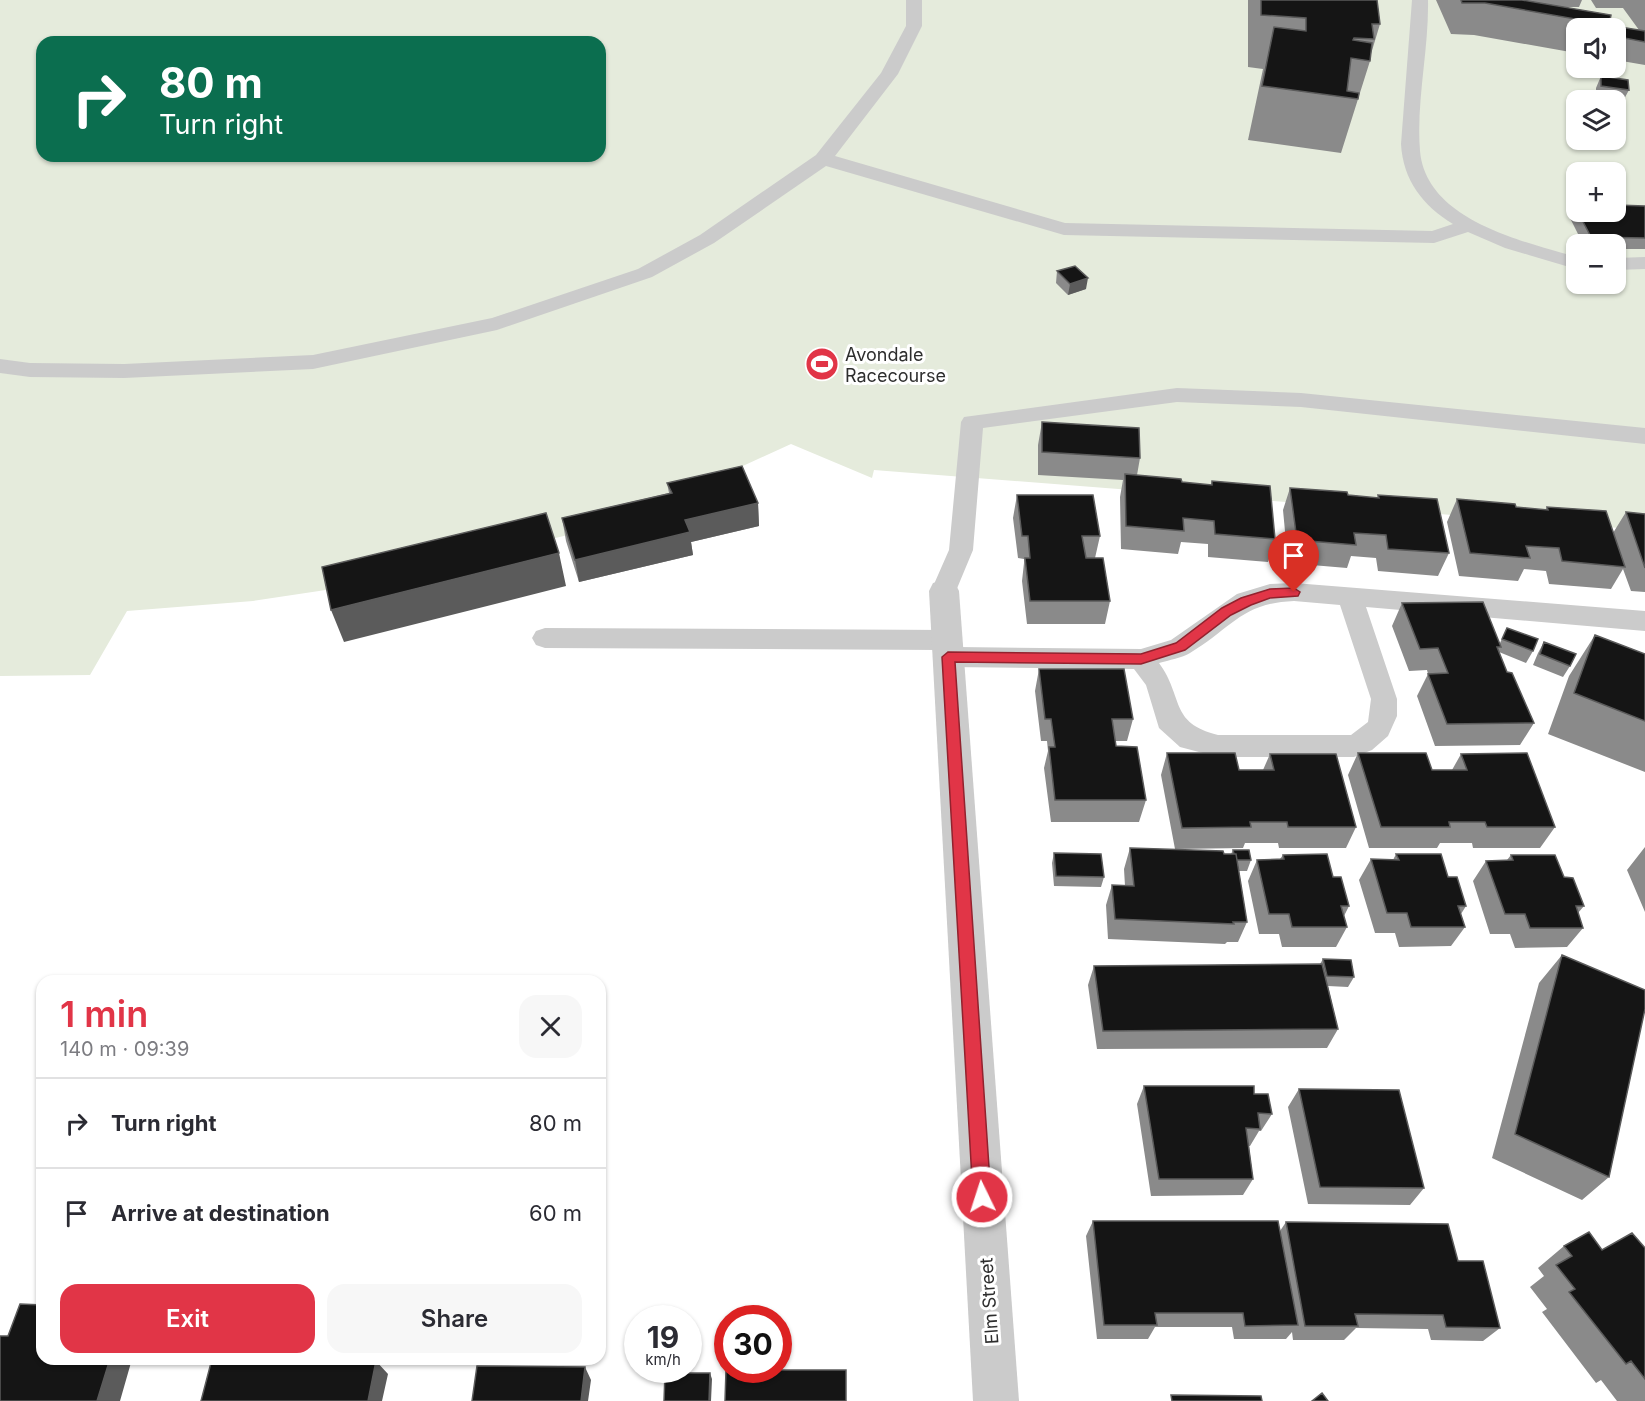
<!DOCTYPE html>
<meta charset="utf-8">
<style>
body{margin:0;font-family:Inter,sans-serif;background:#f7f7f7;color:#2b2b33;height:100vh;display:flex;flex-direction:column;font-size:22px;white-space:nowrap}
*{box-sizing:border-box;margin:0}
p{font-size:20px;color:#7c7c81}
.icon{flex:none;width:33px;height:33px;fill:none;stroke:currentColor;stroke-width:2;stroke-linecap:round;stroke-linejoin:round}
.map{position:relative;flex:1;overflow:hidden}
.drawer{position:absolute;left:36px;top:975px;width:570px;height:390px;display:flex;flex-direction:column;background:#fff;border-radius:18px;box-shadow:0 2px 4px #0004}
.drawer>*{flex:none}
.hud{position:absolute;left:36px;top:36px;width:570px;height:126px;border-radius:18px;box-shadow:0 2px 4px #0004;background:#0b6e4f;color:#fff;overflow:hidden}
.fabs{position:absolute;left:1566px;top:18px;display:grid;gap:12px}
.fabs a{display:grid;place-items:center;width:60px;height:60px;border-radius:12px;background:#fff;box-shadow:0 2px 4px #0004;font-size:30px}
.speed{position:absolute;left:624px;top:1305px;display:flex;gap:12px;font-size:30px;font-weight:700;text-align:center}
.speed>*{display:grid;place-content:center;width:78px;height:78px;border-radius:50%;background:#fff;box-shadow:0 2px 4px #0004;line-height:1}
.speed small{font-size:15px;font-weight:400}
.speed .limit{border:9px solid #d22;background:#fff;color:#111}
.pin{position:absolute;display:grid;place-items:center;width:51px;height:51px;color:#fff;margin:-62px -26px;border-radius:50% 50% 50% 0;rotate:-45deg;box-shadow:0 0 6px #0007}
.pin .icon{rotate:45deg}
.me{position:absolute;width:66px;margin:-33px;rotate:356deg;stroke-linejoin:round;filter:drop-shadow(0 0 4px #0008)}
.turn{display:flex;align-items:center;gap:21px;height:126px;padding:0 24px;font-size:27px}
.turn .icon{width:78px;height:78px;stroke-width:2.5}
.turn b{display:block;font-size:42px;line-height:51px}
.round{display:grid;place-items:center;flex:none;width:63px;height:63px;border-radius:18px;background:#f7f7f7}
.overview{display:flex;align-items:center;justify-content:space-between;height:102px;padding:0 24px}
h1{font-size:36px;font-weight:600;line-height:45px;color:#e13547}
.primary-button{display:flex;gap:12px;margin-top:auto;padding:12px 24px}
.primary-button a{flex:1;height:69px;border-radius:18px;background:#e13547;color:#fff;font-size:24px;font-weight:600;line-height:69px;text-align:center}
.primary-button a+a{background:#f7f7f7;color:#2b2b33}
ul{padding:0;list-style:none}
li{display:flex;align-items:center;gap:18px;height:90px;padding:0 24px;border-top:2px solid #e1e1e2}
li div{flex:1}
li b{display:block;font-size:22px}
li em{font-style:normal}
.map>svg:first-child{display:block}
</style>
<div class="map">
<svg width="1645" height="1401" viewBox="0 0 1645 1401">
<rect width="100%" height="100%" fill="#fff"/>
<!-- green -->
<path fill="#e5ebdc" fill-rule="evenodd" d="M0,0H1645V530L874,470L872,478L791,444L697,487L568,535L359,585L253,601L127,611L90,675L0,676ZM1576,28H1616V68H1576ZM42,42H600V156H42ZM1576,100H1616V140H1576ZM1576,172H1616V212H1576ZM1576,244H1616V284H1576Z"/>
<g fill="none" stroke-linecap="round" stroke-linejoin="round">
<!-- lane -->
<path fill="#cbcbcb" fill-rule="evenodd" d="M906,0H922V26L898,74L835,156L1065,223L1432,231L1453,224C1423,206 1403,180 1401,144L1412,0H1428C1429,50 1416,101 1420,151C1426,220 1522,241 1576,257V269L1505,248L1468,232L1434,243L1064,235L826,166L714,243L652,277L497,330L313,369L124,378L30,377L0,373V359L30,363L124,364L313,355L492,318L638,269L700,235L816,155L881,73L906,26Z
M1645,257V269L1616,270V258Z
M1177,388L1301,393L1645,428V444L1301,407L1177,402L983,428L973,550L953,598L944,600L935,598L931,591L949,550L961,422L964,417Z
M1294,583L1645,611V631L1366,607L1397,699V716L1388,736L1372,750L1354,757H1218L1180,747L1159,728L1146,685L1134,669L948,667L939,664L935,657L939,650L545,648L536,645L532,638L536,631L545,628L948,630L957,633L961,640L957,647L1141,649L1171,640L1237,594L1270,584ZM1294,601L1340,605L1371,699L1368,722L1351,735H1218C1169,723 1184,697 1159,663C1169,660 1182,658 1190,653C1231,629 1241,603 1294,601Z"/>
<!-- street -->
<path fill="#cbcbcb" fill-rule="evenodd" d="M944,580L955,583L959,591L1019,1401H973L929,591L933,583Z"/>
</g>
<!-- wall -->
<path fill="#8a8a8a" d="M1248,0H1377L1380,24L1371,54L1370,61L1341,153L1248,140L1263,69L1248,67Z
M1436,0H1582L1579,7H1563L1609,25L1608,28H1576V53L1474,35L1451,34Z
M1591,0H1645V65L1616,60V38L1620,27L1639,30L1623,8H1596Z
M1601,76L1629,90L1623,101L1596,97V88Z
M1574,204H1576V212H1616L1645,206V249H1616V244H1583L1569,216Z
M1057,271L1086,289L1068,295L1056,283Z
M1042,422L1140,458L1137,475L1182,482L1211,485L1212,481L1275,539L1268,562L1208,557V544L1181,542L1178,554L1121,549L1120,497L1123,480L1038,475V445Z
M667,483L758,503L759,526L691,542L693,555L579,582L566,541L562,518L669,493Z
M1290,488L1348,495L1377,498L1378,495L1449,553L1438,576L1378,571L1376,558L1351,556L1347,568L1288,563L1283,510Z
M1017,495L1100,536L1095,558L1110,601L1105,624H1027L1022,581L1024,563V559L1018,558L1013,518Z
M1457,499L1516,507L1545,510L1547,507L1613,533L1626,512L1645,514V592L1631,591L1623,569L1611,589L1549,584L1546,571L1524,569L1518,581L1459,576L1447,522Z
M1402,603L1500,643L1507,628L1533,651L1526,663L1499,652L1507,672L1534,723L1520,745L1435,746L1417,696L1428,674L1427,670L1409,671L1392,626Z
M1595,635L1645,654V772L1548,734L1569,676Z
M1544,642L1570,666L1563,677L1533,665L1538,653Z
M1039,669L1133,719L1127,741H1115L1116,746L1146,800L1139,822H1051L1044,768L1048,751L1047,741H1041L1035,691Z
M1167,753L1239,770H1263L1270,754L1356,827L1346,848H1279L1278,843H1245L1243,848L1175,849L1161,775Z
M1358,753L1432,770H1452L1461,754L1555,827L1540,848H1473L1472,843H1440L1437,848H1369L1348,775Z
M1645,847V912L1627,870Z
M1130,848L1224,854H1231L1233,850L1251,860L1247,871H1239L1247,922L1238,942H1227L1225,944L1108,939L1106,905L1112,885L1125,886L1124,869Z
M1054,853L1104,877L1101,887L1054,886L1052,863Z
M1396,854L1448,877L1466,906L1461,914L1465,927L1451,946L1399,947L1395,933H1375L1359,880L1371,859L1393,860Z
M1283,855L1349,906L1344,916L1347,927L1336,947H1282L1279,934H1259L1248,881L1257,860L1280,859Z
M1511,855L1564,877L1584,906L1578,913L1583,928L1567,947L1515,948L1510,934H1490L1473,881L1486,861L1507,860Z
M1562,955L1609,1177L1582,1200L1492,1158L1539,983Z
M1323,959L1354,977L1348,987L1328,986L1338,1029L1327,1048L1097,1049L1088,985L1094,966L1320,964Z
M1144,1086L1254,1094L1272,1114L1261,1131H1259L1250,1146H1249L1253,1179L1243,1195L1151,1196L1137,1104Z
M1299,1089L1424,1188L1410,1205L1308,1204L1288,1107Z
M1093,1221L1280,1231L1286,1222L1458,1261L1500,1328L1483,1341L1431,1340L1428,1329L1356,1328L1344,1340H1293L1292,1332L1286,1339H1234L1232,1327H1155L1148,1339H1097L1086,1236Z
M1564,1246L1602,1250L1645,1248V1401H1617L1601,1380L1596,1383L1542,1312L1547,1309L1530,1287L1544,1276L1538,1268Z"/>
<!-- shaded-wall -->
<path fill="#5b5b5b" d="M1088,278L1086,289L1068,295L1070,284Z
M758,503L759,526L691,542L693,555L579,582L575,560L685,520Z
M559,553L566,586L344,642L331,610Z
M110,1359H132L120,1401H97Z
M376,1361L388,1374L382,1401H368Z
M585,1367L591,1380L588,1401H581Z
M710,1373L712,1379L711,1401H709Z"/>
<!-- building -->
<path fill="#151515" stroke="#5b5b5b" stroke-width="1.5" d="M1261,0H1377L1380,24H1372L1374,39L1354,38L1353,40L1372,43L1370,61L1351,58L1347,91L1359,93L1358,99L1262,86L1274,27L1306,31V18L1261,15Z
M1461,0H1522L1611,15L1609,25L1485,3H1462Z
M1620,27L1645,31V42L1619,37Z
M1601,76L1628,80L1629,90L1601,86Z
M1616,205L1645,206V238L1591,237L1578,212H1616Z
M1075,266L1088,278L1070,284L1057,271Z
M1042,422L1139,428L1140,458L1042,452Z
M742,466L758,503L685,520L690,532L575,560L562,518L672,493L667,483Z
M1125,474L1181,479L1182,482L1212,485V481L1270,486L1275,539L1215,534L1214,521L1183,518L1184,531L1126,526Z
M1290,488L1347,492L1348,495L1379,498L1378,495L1437,499L1449,553L1388,549L1386,535L1354,533L1356,545L1297,540Z
M1017,495H1093L1100,536H1082L1086,558H1103L1110,601H1030L1025,558H1030L1028,536H1022Z
M1457,499L1515,504L1516,507L1548,510L1547,507L1606,511L1625,567L1562,561L1559,548L1526,546L1530,558L1470,553Z
M1626,512L1645,514V568Z
M546,513L559,553L331,610L322,567Z
M1483,602L1501,647H1497L1507,672L1512,673L1534,723L1447,724L1428,674L1448,673L1438,648L1420,649L1402,603Z
M1507,628L1538,639L1533,651L1502,639Z
M1595,635L1645,654V721L1574,693Z
M1544,642L1576,654L1570,666L1540,654Z
M1039,669H1124L1133,719H1112L1116,746L1137,747L1146,800H1055L1049,747H1055L1051,719H1045Z
M1167,753H1235L1239,770H1274L1270,754H1336L1356,827H1288L1287,822H1250L1251,827L1182,828Z
M1358,753H1426L1432,770H1467L1461,754L1527,753L1555,827H1487L1485,822H1449L1450,827H1381Z
M1130,848L1223,851L1224,854H1236L1247,922H1233L1234,924L1115,919L1112,885L1134,886Z
M1233,850H1249L1251,860H1237L1236,854H1234Z
M1054,853L1101,854L1104,877L1056,876Z
M1327,854L1333,877H1341L1349,906H1341L1347,927H1292L1289,914H1269L1257,860L1284,859L1283,855Z
M1396,854H1441L1448,877H1457L1466,906H1458L1465,927H1411L1407,913H1387L1371,859L1399,860Z
M1511,855H1555L1564,877L1573,878L1584,906H1576L1583,928H1530L1525,914H1505L1486,861L1513,860Z
M1562,955L1645,990V1009L1609,1177L1515,1134Z
M1323,959L1351,960L1354,977L1327,976Z
M1322,964L1338,1029L1103,1031L1094,966Z
M1144,1086H1254V1094H1268L1272,1114L1258,1113L1260,1129L1246,1128L1253,1179H1159Z
M1299,1089L1399,1090L1424,1188L1320,1187Z
M1093,1221H1278L1298,1325L1245,1326L1243,1313H1155L1157,1325H1104Z
M1286,1222L1448,1224L1458,1261H1483L1500,1328L1446,1327L1443,1315L1355,1314L1358,1326H1305Z
M1589,1232L1602,1250L1632,1233L1645,1248V1379L1631,1361L1626,1364L1569,1292L1575,1289L1556,1265L1572,1256L1564,1246Z
M20,1304L42,1305V1359H110L97,1401H0V1336H8Z
M212,1359H319L376,1361L368,1401H201Z
M477,1366L585,1367L581,1401H472Z
M726,1370H846V1401H725Z
M665,1373H710L709,1401H664Z
M1322,1393L1328,1401H1312Z
M1171,1395L1261,1396L1262,1401H1172Z"/>
<!-- route -->
<path fill="#e13547" stroke="#92222e" stroke-width="1.5" d="M1294,588L1300,592L1298,596L1270,598L1251,605L1231,615L1185,650L1141,664L955,662L991,1197L988,1203L982,1205L976,1203L973,1197L942,657L948,652L1141,654L1176,643L1222,608L1241,598L1270,589Z"/>
<!-- icons -->
<defs>
<symbol id="stadium-disc" viewBox="-11 -11 22 22"><circle r="9.5" fill="#e13547" stroke="#fff"/><path d="M0-5a6.5 5 0 1 0 0 10a6.5 5 0 1 0 0-10ZM-3.5-1.8h7v3.6h-7Z" fill="#fff"/></symbol>
</defs>
<g fill-rule="evenodd">
<use href="#stadium-disc" x="803" y="345" width="38" height="38"/>
</g>
<g text-anchor="middle" dominant-baseline="central" stroke-width="6" stroke-linejoin="round" paint-order="stroke">
<!-- poi labels -->
<g font-size="18" fill="#2e2e2e" stroke="#fff" text-anchor="start">
<text x="845" y="354">Avondale<tspan x="845" dy="21">Racecourse</tspan></text>
</g>
<!-- street labels -->
<g font-size="18" fill="#2e2e2e" stroke="#fff">
<text transform="translate(989 1301) rotate(-94)">Elm Street</text>
</g>
</g>
</svg>
<div class="fabs">
<a><svg class="icon" aria-label="sound" viewBox="0 0 24 24"><path d="M4 9h4l5-4v14l-5-4H4zM17 9q2 3 0 6"/></svg></a>
<a><svg class="icon" aria-label="layers" viewBox="0 0 24 24"><path d="M12 4l9 5-9 5-9-5zM3 14l9 5 9-5"/></svg></a>
<a>+</a>
<a>−</a>
</div>
<div class="speed"><div>19<small>km/h</small></div><div class="limit">30</div></div>
<div class="pin" style="left:1294px;top:592px;background:#d93025"><svg class="icon" aria-label="arrive" viewBox="0 0 24 24"><path d="M6 21V4h12l-3 4 3 4H6"/></svg></div>
<svg class="me" style="left:982px;top:1197px" viewBox="-20 -20 40 40"><circle r="17" fill="#e13547" stroke="#fff" stroke-width="3"/><path d="M0-11L8 9 0 5-8 9z" fill="#fff"/></svg>
<div class="hud">
<div class="turn"><svg class="icon" aria-label="right" viewBox="0 0 24 24"><path d="M7 20v-9h11M14 6l5 5-5 5"/></svg><div><b>80 m</b>Turn right</div></div>
</div>
<section class="drawer">
<div class="overview"><div><h1>1 min</h1><p>140 m · 09:39</p></div><a class="round"><svg class="icon" aria-label="close" viewBox="0 0 24 24"><path d="M6 6l12 12M18 6L6 18"/></svg></a></div>
<ul>
<li><svg class="icon" aria-label="right" viewBox="0 0 24 24"><path d="M7 20v-9h11M14 6l5 5-5 5"/></svg><div><b>Turn right</b></div><em>80 m</em></li>
<li><svg class="icon" aria-label="arrive" viewBox="0 0 24 24"><path d="M6 21V4h12l-3 4 3 4H6"/></svg><div><b>Arrive at destination</b></div><em>60 m</em></li>
</ul>
<div class="primary-button"><a>Exit</a><a>Share</a></div>
</section>
</div>
